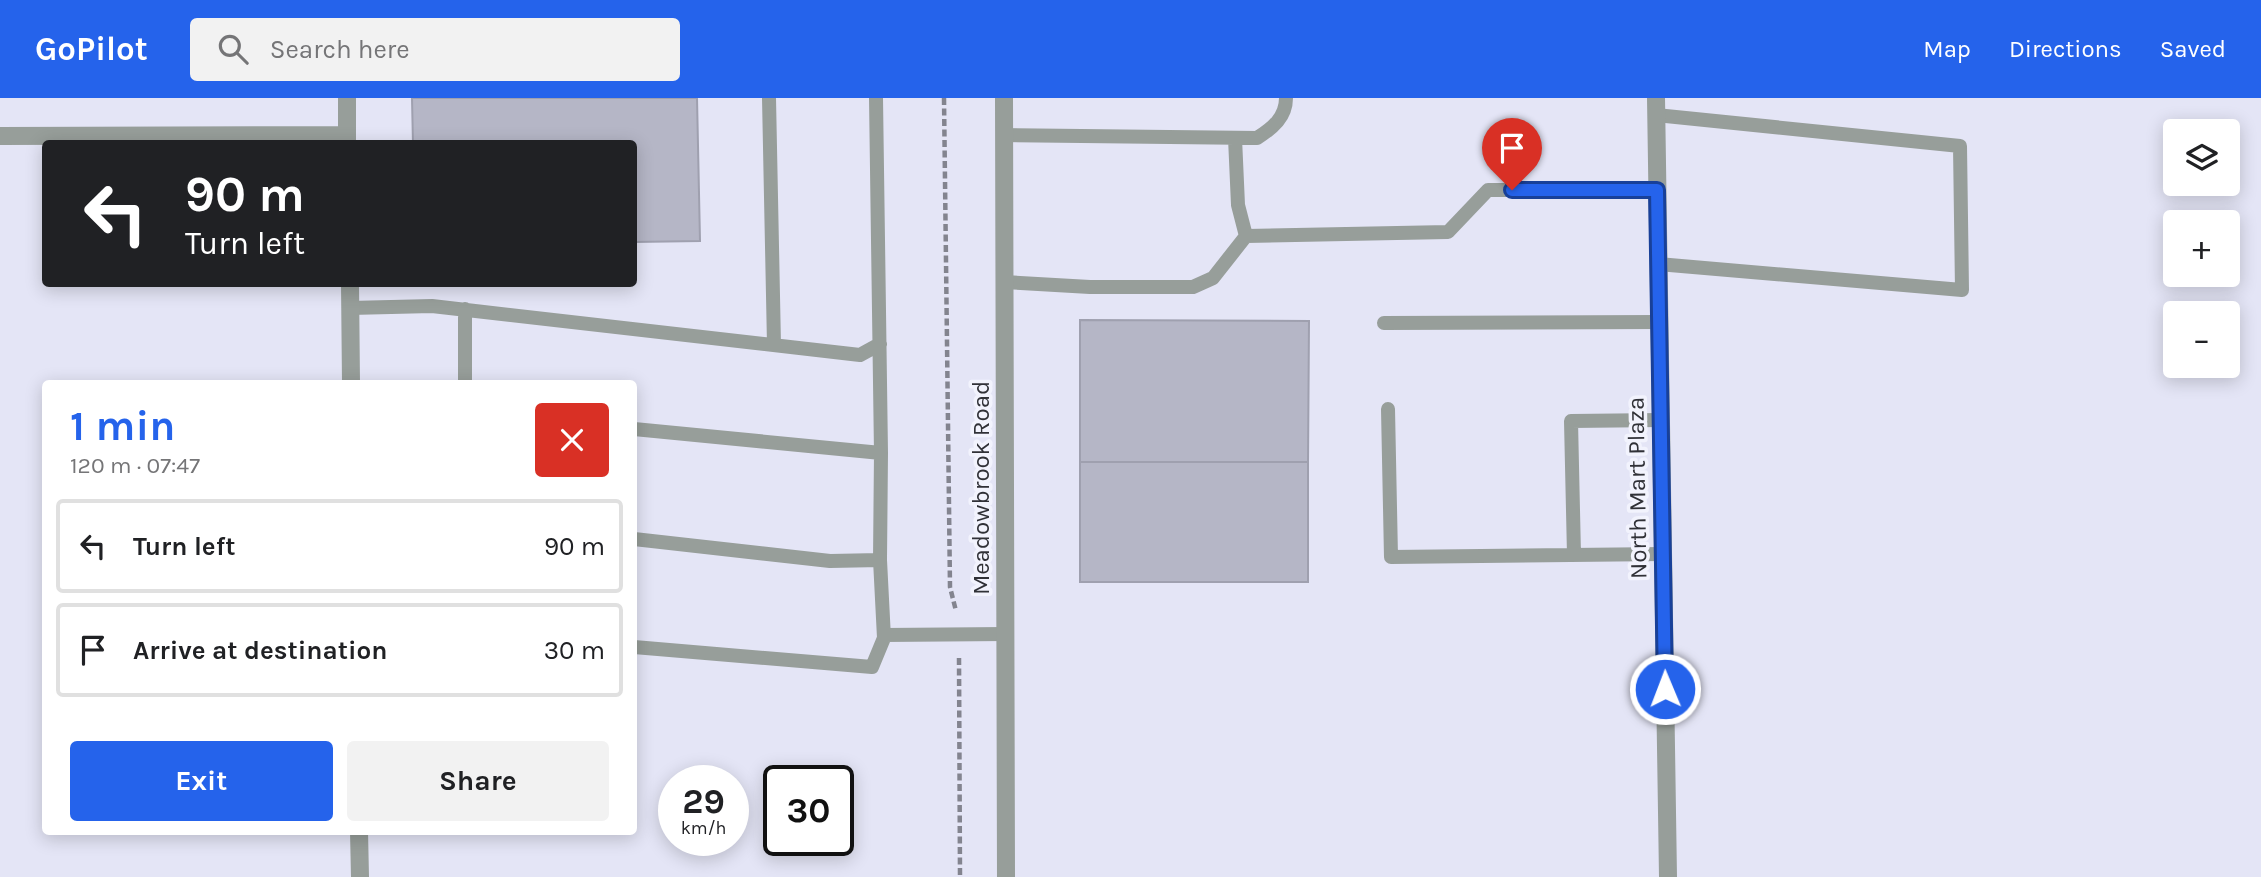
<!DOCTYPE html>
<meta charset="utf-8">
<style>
body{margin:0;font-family:Karla,sans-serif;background:#f2f2f2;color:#202124;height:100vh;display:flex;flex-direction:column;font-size:26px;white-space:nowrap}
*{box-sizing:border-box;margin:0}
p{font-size:23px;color:#757577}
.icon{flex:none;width:38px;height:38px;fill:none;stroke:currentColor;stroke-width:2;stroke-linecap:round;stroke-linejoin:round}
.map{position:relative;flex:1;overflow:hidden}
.side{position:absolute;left:42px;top:282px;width:595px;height:455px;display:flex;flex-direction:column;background:#fff;border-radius:7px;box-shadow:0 4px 18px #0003}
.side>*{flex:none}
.top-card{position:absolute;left:42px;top:42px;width:595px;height:147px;border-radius:7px;box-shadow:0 4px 18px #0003;background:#202124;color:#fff;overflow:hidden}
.fabs{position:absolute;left:2163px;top:21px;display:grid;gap:14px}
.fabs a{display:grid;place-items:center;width:77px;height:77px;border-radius:7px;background:#fff;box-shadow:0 4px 18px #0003;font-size:35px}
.speed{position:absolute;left:658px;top:667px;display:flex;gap:14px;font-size:35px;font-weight:700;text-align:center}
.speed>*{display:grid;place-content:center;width:91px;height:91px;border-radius:50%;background:#fff;box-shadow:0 4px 18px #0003;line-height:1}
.speed small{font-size:18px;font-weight:400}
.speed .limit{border:4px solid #111;border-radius:10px;background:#fff;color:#111}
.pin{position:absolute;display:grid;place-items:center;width:60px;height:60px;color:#fff;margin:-72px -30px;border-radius:50% 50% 50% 0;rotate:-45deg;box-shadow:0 0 7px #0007}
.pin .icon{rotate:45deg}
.me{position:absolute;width:77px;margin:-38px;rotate:359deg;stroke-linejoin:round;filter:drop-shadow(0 0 5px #0008)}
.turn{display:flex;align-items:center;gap:24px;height:147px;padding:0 28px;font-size:32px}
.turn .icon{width:91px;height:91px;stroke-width:2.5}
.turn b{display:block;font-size:49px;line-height:60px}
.round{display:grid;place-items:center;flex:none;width:74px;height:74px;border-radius:7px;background:#f2f2f2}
.headline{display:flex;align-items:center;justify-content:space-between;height:119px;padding:0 28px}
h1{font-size:42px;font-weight:700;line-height:52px;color:#2563eb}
.cta{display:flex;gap:14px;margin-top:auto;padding:14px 28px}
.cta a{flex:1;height:80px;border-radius:7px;background:#2563eb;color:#fff;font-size:28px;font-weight:700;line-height:80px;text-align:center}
.cta a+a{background:#f2f2f2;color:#202124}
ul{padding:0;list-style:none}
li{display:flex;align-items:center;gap:21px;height:94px;margin:0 14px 10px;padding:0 14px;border:4px solid #e0e0e0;border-radius:7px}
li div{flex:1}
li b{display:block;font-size:26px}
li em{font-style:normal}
header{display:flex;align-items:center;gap:42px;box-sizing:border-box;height:98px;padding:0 35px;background:#2563eb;color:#fff}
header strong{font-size:33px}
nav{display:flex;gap:38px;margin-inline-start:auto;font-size:24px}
.search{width:490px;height:63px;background:#f2f2f2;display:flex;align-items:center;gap:18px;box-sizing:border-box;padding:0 24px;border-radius:7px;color:#757577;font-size:26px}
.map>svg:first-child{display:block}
</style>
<header>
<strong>GoPilot</strong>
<div class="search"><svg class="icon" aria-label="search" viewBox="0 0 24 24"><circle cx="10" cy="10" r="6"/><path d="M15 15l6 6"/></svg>Search here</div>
<nav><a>Map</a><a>Directions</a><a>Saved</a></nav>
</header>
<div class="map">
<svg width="2261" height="779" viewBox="0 0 2261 779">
<rect width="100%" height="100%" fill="#e4e5f6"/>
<!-- building -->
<path fill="#b5b6c6" stroke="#9fa0af" stroke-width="2" d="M412,0H697L700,143L634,144V46H413Z
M1080,222L1309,223L1308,364H1080Z
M1080,364H1308V484H1080Z"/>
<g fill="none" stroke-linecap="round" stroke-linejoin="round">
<!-- path -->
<path stroke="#83848f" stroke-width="4.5" stroke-dasharray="7 3.5" stroke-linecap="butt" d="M944,0L950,489L956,513
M959,560L960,779"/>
<!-- service -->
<path stroke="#979e9a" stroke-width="14" d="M769,0L774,247
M1656,17L1960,48L1962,192L1658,166
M1004,37L1257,40C1273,30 1286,19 1286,0
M1235,40L1238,107L1246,138
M1005,184L1090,189H1193L1213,180L1246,138L1448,134L1488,92H1657
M350,210L432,208L860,257L880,246
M465,211V285
M1384,225L1659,224
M1388,311L1391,459L1663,456
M634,331L881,355
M634,441L830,463L880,462L881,355L876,0
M1574,457L1571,323L1661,322
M884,537L1006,536
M634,549L872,569L884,540L880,462"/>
<!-- minor -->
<path stroke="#979e9a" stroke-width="18" d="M347,0V46
M1656,0L1668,779
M0,38L347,37
M350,186L351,285
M359,733L360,779"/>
<!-- tertiary -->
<path stroke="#979e9a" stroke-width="18" d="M1004,0L1006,779"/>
</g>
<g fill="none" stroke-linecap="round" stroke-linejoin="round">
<defs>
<path id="route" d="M1512,92H1657L1665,591"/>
</defs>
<!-- route casing -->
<use href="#route" stroke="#184099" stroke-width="18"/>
<!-- route -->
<use href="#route" stroke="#2563eb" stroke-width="12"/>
</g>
<g text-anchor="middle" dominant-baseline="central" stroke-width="7" stroke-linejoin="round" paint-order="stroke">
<!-- street labels -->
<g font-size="24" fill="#303137" stroke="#f2f3fd">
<text transform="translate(981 390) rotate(-90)">Meadowbrook Road</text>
<text transform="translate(1637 390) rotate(-91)">North Mart Plaza</text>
</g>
</g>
</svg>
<div class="fabs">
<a><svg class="icon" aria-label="layers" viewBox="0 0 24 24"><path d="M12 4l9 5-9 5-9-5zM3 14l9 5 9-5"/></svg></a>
<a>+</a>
<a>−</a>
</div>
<div class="speed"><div>29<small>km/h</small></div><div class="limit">30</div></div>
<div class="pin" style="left:1512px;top:92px;background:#d93025"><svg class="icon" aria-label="arrive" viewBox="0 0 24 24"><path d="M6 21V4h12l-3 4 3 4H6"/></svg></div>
<svg class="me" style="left:1665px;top:591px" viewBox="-20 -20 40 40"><circle r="17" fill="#2563eb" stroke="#fff" stroke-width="3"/><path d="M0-11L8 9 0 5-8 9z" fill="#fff"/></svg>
<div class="top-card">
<div class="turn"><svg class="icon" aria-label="left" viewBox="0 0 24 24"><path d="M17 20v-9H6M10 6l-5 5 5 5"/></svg><div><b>90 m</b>Turn left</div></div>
</div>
<section class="side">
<div class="headline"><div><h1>1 min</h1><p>120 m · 07:47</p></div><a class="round" style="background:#d93025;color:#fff"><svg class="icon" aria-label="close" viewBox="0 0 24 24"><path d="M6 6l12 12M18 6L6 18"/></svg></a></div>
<ul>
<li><svg class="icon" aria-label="left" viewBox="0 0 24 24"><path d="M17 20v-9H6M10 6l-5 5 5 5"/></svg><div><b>Turn left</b></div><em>90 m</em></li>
<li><svg class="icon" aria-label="arrive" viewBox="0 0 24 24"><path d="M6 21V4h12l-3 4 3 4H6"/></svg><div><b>Arrive at destination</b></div><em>30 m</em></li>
</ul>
<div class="cta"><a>Exit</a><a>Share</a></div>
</section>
</div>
